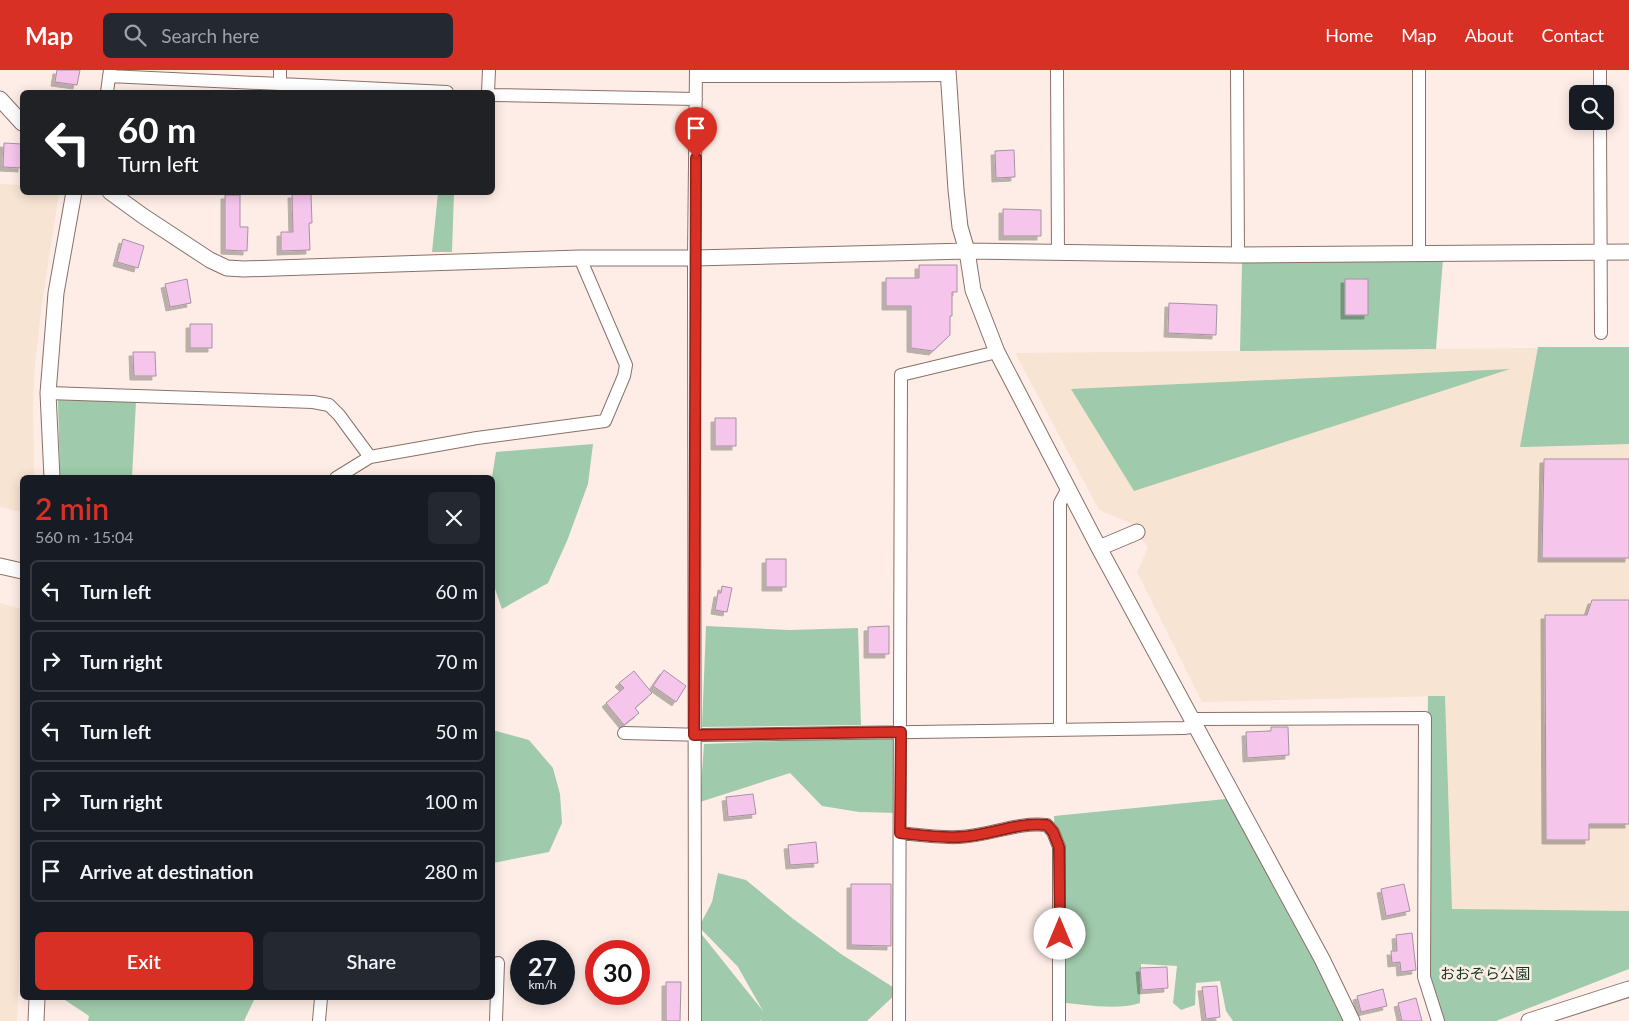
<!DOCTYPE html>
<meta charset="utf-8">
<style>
body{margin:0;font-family:Lato,"Noto Sans JP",sans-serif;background:#242831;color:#f1f3f6;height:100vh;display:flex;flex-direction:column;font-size:19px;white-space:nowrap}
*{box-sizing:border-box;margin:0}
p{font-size:16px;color:#9ea1a6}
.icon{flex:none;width:28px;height:28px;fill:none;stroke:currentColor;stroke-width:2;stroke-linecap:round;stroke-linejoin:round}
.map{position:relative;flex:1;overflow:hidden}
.details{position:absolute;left:20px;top:405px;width:475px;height:525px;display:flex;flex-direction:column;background:#171b24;border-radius:8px;box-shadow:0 2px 12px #0003}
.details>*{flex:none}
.banner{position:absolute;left:20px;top:20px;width:475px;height:105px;border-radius:8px;box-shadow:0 2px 12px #0003;background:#202124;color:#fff;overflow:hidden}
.buttons{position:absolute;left:1569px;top:15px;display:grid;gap:10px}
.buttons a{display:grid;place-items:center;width:45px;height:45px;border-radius:8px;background:#171b24;box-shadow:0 2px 12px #0003;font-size:25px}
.speed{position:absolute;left:510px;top:870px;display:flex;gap:10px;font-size:25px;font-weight:700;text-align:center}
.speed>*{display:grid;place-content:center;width:65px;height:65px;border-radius:50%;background:#171b24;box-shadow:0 2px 12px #0003;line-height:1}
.speed small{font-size:12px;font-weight:400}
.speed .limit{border:8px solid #d22;background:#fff;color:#111}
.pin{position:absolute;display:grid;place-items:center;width:42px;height:42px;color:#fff;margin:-51px -21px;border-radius:50% 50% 50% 0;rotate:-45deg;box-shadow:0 0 5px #0007}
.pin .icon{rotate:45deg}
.me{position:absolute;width:55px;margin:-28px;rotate:0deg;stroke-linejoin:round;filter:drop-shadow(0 0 4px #0008)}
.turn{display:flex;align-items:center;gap:18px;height:105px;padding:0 15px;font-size:22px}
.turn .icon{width:65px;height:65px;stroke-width:2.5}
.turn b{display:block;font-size:35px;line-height:42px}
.round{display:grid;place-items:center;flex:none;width:52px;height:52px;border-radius:8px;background:#242831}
.head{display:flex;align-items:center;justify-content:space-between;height:85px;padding:0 15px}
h1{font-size:30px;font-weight:600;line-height:38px;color:#d93025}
.action{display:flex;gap:10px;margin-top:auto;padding:10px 15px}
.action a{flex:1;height:58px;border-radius:8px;background:#d93025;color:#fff;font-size:20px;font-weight:600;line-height:58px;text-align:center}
.action a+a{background:#242831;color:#f1f3f6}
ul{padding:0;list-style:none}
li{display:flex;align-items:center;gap:15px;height:62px;margin:0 10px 8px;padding:0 5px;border:2px solid #363941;border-radius:8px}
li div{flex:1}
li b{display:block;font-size:19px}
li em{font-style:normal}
header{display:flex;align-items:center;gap:30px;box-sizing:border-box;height:70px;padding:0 25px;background:#d93025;color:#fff}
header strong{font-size:24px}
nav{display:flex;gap:28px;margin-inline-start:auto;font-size:18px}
.search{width:350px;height:45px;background:#242831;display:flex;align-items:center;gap:12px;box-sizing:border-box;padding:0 18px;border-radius:8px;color:#9ea1a6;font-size:19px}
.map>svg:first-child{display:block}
</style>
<header>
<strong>Map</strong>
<div class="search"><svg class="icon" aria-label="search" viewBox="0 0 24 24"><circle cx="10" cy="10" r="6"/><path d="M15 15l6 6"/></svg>Search here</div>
<nav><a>Home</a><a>Map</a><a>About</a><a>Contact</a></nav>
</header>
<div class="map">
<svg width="1629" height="951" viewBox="0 0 1629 951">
<defs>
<filter id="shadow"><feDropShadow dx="-4" dy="4" stdDeviation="0" flood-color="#0004"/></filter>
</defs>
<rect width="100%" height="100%" fill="#feede7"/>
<!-- industrial -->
<path fill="#f7e4d3" d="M0,114L22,115V122L59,123L42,234L35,293L33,332L34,407L22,408V442L0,437Z
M1629,277V841L1452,840L1445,626L1202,632L1137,502L1148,478L1130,453L1099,440L1015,283Z
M0,533L22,539V830L17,951H0Z"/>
<!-- green -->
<path fill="#a0caac" d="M438,123H454L452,182H432Z
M1443,189L1436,279L1240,281L1242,193Z
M1538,277H1629V374L1520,377Z
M1510,299L1134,421L1071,319Z
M58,330L136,332L132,407H60Z
M593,374L588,414L567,471L548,513L502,539L492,510V407L496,382Z
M706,556L789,560L858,558L861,655L702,657Z
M1428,626H1445L1452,839L1629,841V899L1496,951H1444L1424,897Z
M492,660L529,670L553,698L560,724L562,753L549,782L493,793Z
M895,667L900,743L859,742L822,736L790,703L700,732L704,674Z
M1236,728L1343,951H1233L1226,941L1220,911L1196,913L1195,935L1181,940L1173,933L1177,896L1141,894L1140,933C1116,941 1081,934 1055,932L1060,899L1054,746Z
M718,803L746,810L792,848L841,884L899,921L867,951H761L762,949L760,951H699V861L763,941L738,897L699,857L712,832Z
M62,928H255L244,951H88L89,946Z"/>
<!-- building -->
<path fill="#f5c5ec" stroke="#a692a2" filter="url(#shadow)" d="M57,0H80L77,15L55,12Z
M4,73L22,74V98L3,97Z
M1014,80L1015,107L996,108L995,81Z
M292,124H311L312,153H309L310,180L281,181V162H293Z
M225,125H240V157H248L247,181L225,180Z
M1003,139L1041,140V166H1003Z
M123,169L144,176L138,198L117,192Z
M919,195H957V222H952V246H950V265L933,281L911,278V236H886V208H919Z
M187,209L191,233L170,237L165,214Z
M1345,209H1368V245H1345Z
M1169,233L1217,235L1216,265L1168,263Z
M190,254H212V278H190Z
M133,282H155L156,306H134Z
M715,348H736V376H715Z
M1544,389H1629V488H1542Z
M766,489H786V517H766Z
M722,516L732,518L727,542L715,540L718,523H721Z
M1592,530H1629V754H1589V770H1546L1545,545H1587Z
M889,556V584H868V557Z
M664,600L686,616L676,632L653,616Z
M634,601L652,623L635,638L639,643L624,655L606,633L624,618L619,613Z
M1271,657H1288L1289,685L1247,688L1246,662L1271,661Z
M753,724L756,744L728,747L726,727Z
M816,772L818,793L790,795L788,775Z
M851,814H891V876L851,875Z
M1404,814L1410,841L1386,846L1381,819Z
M1412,863L1416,900L1401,902L1400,892L1392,893L1391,881H1397L1396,865Z
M1167,897L1168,918L1142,920L1140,898Z
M666,912H681L680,951H666Z
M1217,916L1220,947L1206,949L1202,917Z
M1383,919L1387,936L1361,942L1357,926Z
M1416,928L1422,951H1402L1398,933Z"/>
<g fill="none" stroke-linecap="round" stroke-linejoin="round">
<defs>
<path id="minor" d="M1057,0L1058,183
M1237,0L1238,185
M1419,0V183
M1600,0V24
M109,6L447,22
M696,6H836L948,5
M280,14V0
M107,22L110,0
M488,22L489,0
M492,25L696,29
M1600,51L1601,263
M48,323L313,332L329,335L339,345L370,387
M336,408L370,387L477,368L605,351L624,306L626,295L580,188
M1193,649L1425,648L1424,907L1438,951
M1060,660V433L1068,418
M624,663L705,665L1184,658L1197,656
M900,763C919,765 939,768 959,767C990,766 1014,752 1047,755L1053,762L1059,777V951
M319,951L321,928
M496,951L498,893
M695,951L694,188L696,0
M899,951L901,305L997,282"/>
<path id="tertiary" d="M948,0L956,120L960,157L967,181L973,220L997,282L1099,478L1322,889L1352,951
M0,29L22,53
M110,122L143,146L210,190L227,198L244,199L580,188H694L967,181L1238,185L1629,182
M52,408L48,323L56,223L74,122
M1099,478L1137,462
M0,496L22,501
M36,951L37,928
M1529,951L1629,919"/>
</defs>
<!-- minor casing -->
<use href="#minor" stroke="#897167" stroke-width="14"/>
<!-- tertiary casing -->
<use href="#tertiary" stroke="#897167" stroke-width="17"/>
<!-- minor -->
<use href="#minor" stroke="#fff" stroke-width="12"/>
<!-- tertiary -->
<use href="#tertiary" stroke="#fff" stroke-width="15"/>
</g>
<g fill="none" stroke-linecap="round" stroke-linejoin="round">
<defs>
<path id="route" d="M696,88L694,665L901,662L900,763C919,765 939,768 959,767C990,766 1014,752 1047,755L1053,762L1059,777L1060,864"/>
</defs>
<!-- route casing -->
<use href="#route" stroke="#8d1f18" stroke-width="12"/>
<!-- route -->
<use href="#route" stroke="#d93025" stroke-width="9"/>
</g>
<g text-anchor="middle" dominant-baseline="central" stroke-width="5" stroke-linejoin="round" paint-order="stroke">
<!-- park labels -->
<g font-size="15" fill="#103820" stroke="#feede7">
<text x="1485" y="903">おおぞら公園</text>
</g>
</g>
</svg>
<div class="buttons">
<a><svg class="icon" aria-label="search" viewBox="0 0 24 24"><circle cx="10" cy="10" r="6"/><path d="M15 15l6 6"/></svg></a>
</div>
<div class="speed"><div>27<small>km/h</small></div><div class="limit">30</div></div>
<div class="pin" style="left:696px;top:88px;background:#d93025"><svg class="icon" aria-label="arrive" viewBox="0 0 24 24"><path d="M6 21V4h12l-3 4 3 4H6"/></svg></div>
<svg class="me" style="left:1060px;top:864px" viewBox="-20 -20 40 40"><circle r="19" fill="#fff"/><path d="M0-13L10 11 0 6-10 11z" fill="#d93025"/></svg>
<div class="banner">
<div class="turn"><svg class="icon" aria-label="left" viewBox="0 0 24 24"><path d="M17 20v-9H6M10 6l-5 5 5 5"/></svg><div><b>60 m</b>Turn left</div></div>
</div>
<section class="details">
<div class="head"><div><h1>2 min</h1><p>560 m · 15:04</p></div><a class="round"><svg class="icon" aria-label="close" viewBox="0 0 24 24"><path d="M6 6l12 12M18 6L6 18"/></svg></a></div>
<ul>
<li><svg class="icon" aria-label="left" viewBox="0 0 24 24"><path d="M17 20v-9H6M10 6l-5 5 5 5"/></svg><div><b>Turn left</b></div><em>60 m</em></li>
<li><svg class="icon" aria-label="right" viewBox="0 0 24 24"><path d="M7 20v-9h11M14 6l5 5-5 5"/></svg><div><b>Turn right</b></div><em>70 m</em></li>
<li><svg class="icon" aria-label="left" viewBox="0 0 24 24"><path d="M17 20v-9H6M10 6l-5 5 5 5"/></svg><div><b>Turn left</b></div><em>50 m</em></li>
<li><svg class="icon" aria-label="right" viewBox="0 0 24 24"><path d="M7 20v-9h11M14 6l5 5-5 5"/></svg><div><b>Turn right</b></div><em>100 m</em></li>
<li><svg class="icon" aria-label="arrive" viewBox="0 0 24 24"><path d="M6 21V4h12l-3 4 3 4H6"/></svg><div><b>Arrive at destination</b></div><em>280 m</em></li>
</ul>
<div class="action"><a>Exit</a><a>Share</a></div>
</section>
</div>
